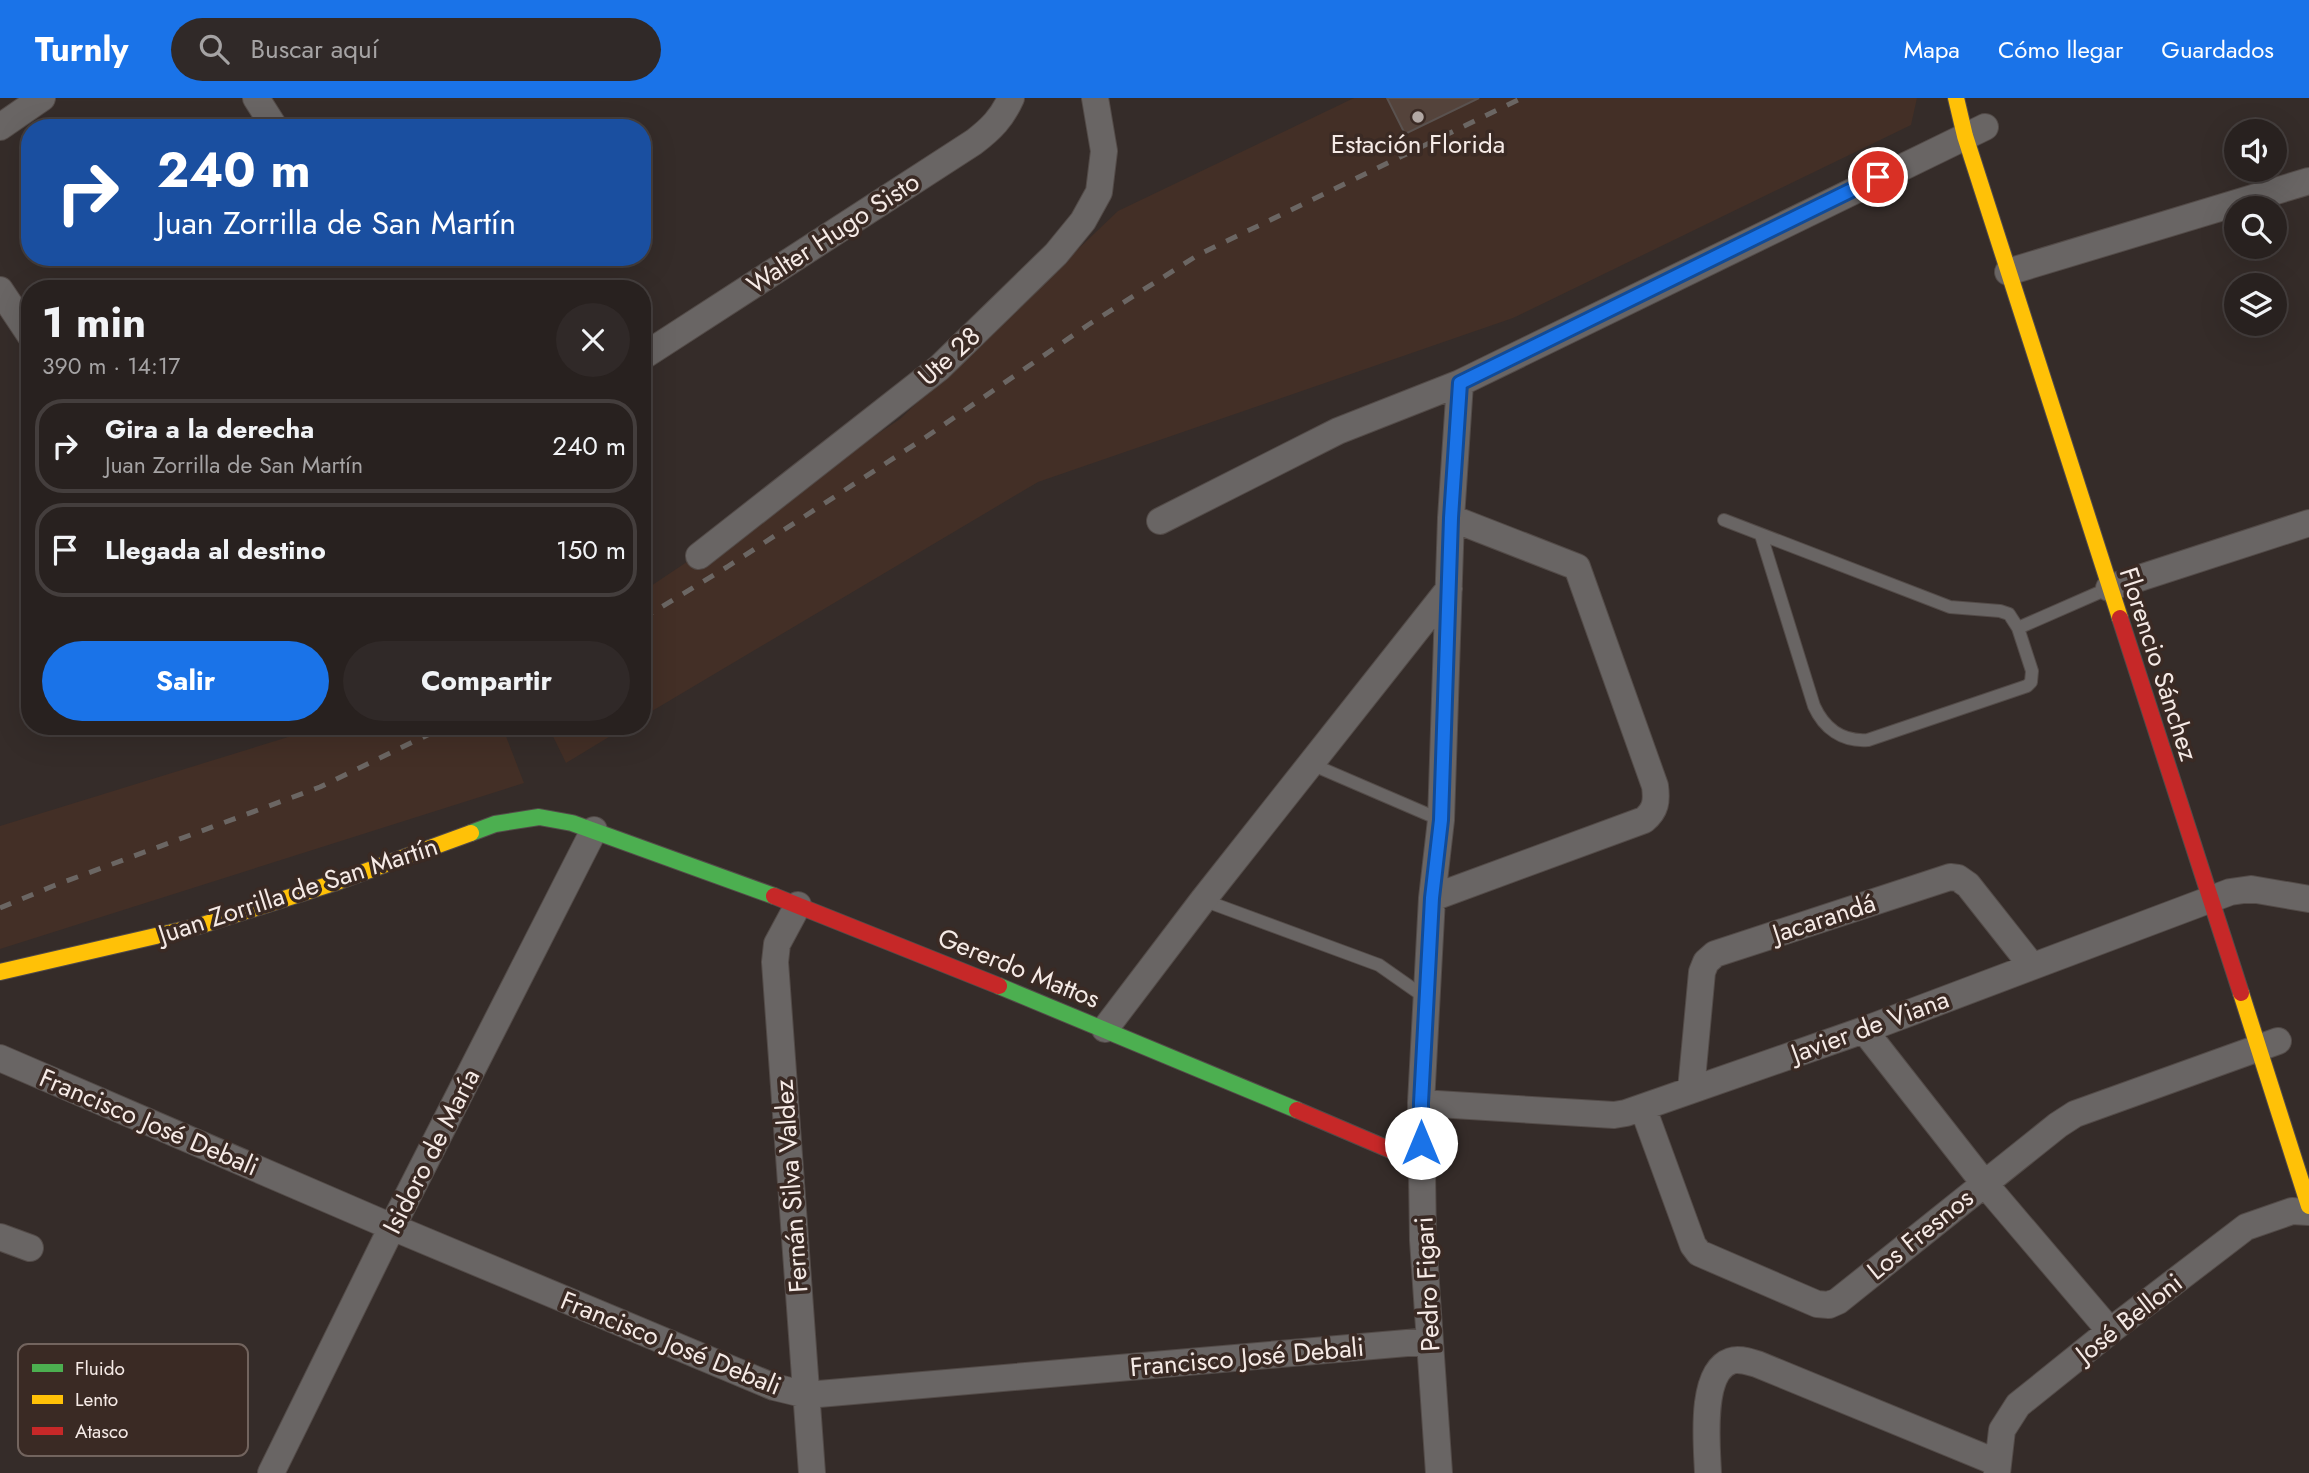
<!DOCTYPE html>
<html lang="es">
<meta charset="utf-8">
<style>
body{margin:0;font-family:Jost,sans-serif;background:#302928;color:#f1f3f6;height:100vh;display:flex;flex-direction:column;font-size:26px;white-space:nowrap}
*{box-sizing:border-box;margin:0}
p{font-size:23px;color:#a5a3a4}
.icon{flex:none;width:38px;height:38px;fill:none;stroke:currentColor;stroke-width:2;stroke-linecap:round;stroke-linejoin:round}
.map{position:relative;flex:1;overflow:hidden}
.side{position:absolute;left:21px;top:182px;width:630px;height:455px;display:flex;flex-direction:column;background:#28211f;border-radius:28px;box-shadow:0 7px 28px #0002,0 0 0 2px #443e3d}
.side>*{flex:none}
.top-card{position:absolute;left:21px;top:21px;width:630px;height:147px;border-radius:28px;box-shadow:0 7px 28px #0002,0 0 0 2px #443e3d;background:#1a4fa0;color:#fff;overflow:hidden}
.controls{position:absolute;left:2224px;top:21px;display:grid;gap:14px}
.controls a{display:grid;place-items:center;width:63px;height:63px;border-radius:50%;background:#28211f;box-shadow:0 7px 28px #0002,0 0 0 2px #443e3d;font-size:35px}
.pin{position:absolute;display:grid;place-items:center;width:60px;height:60px;color:#fff;margin:-30px;border:4px solid #fff;border-radius:50%;box-shadow:0 2px 7px #0007}
.me{position:absolute;width:77px;margin:-38px;rotate:0deg;stroke-linejoin:round;filter:drop-shadow(0 0 5px #0008)}
.turn{display:flex;align-items:center;gap:24px;height:147px;padding:0 21px;font-size:32px}
.turn .icon{width:91px;height:91px;stroke-width:2.5}
.turn b{display:block;font-size:49px;line-height:60px}
.round{display:grid;place-items:center;flex:none;width:74px;height:74px;border-radius:37px;background:#302928}
.overview{display:flex;align-items:center;justify-content:space-between;height:119px;padding:0 21px}
h1{font-size:42px;font-weight:700;line-height:52px}
.action{display:flex;gap:14px;margin-top:auto;padding:14px 21px}
.action a{flex:1;height:80px;border-radius:42px;background:#1a73e8;color:#fff;font-size:28px;font-weight:700;line-height:80px;text-align:center}
.action a+a{background:#302928;color:#f1f3f6}
ul{padding:0;list-style:none}
li{display:flex;align-items:center;gap:21px;height:94px;margin:0 14px 10px;padding:0 7px;border:4px solid #443e3d;border-radius:28px}
li div{flex:1}
li b{display:block;font-size:26px}
li em{font-style:normal}
header{display:flex;align-items:center;gap:42px;box-sizing:border-box;height:98px;padding:0 35px;background:#1a73e8;color:#fff}
header strong{font-size:33px}
nav{display:flex;gap:38px;margin-inline-start:auto;font-size:24px}
.search{width:490px;height:63px;background:#302928;display:flex;align-items:center;gap:18px;box-sizing:border-box;padding:0 24px;border-radius:38px;color:#a5a3a4;font-size:26px}
.map>svg:first-child{display:block}
</style>
<header>
<strong>Turnly</strong>
<div class="search"><svg class="icon" aria-label="search" viewBox="0 0 24 24"><circle cx="10" cy="10" r="6"/><path d="M15 15l6 6"/></svg>Buscar aquí</div>
<nav><a>Mapa</a><a>Cómo llegar</a><a>Guardados</a></nav>
</header>
<div class="map">
<svg width="2309" height="1375" viewBox="0 0 2309 1375">
<rect width="100%" height="100%" fill="#352c29"/>
<!-- built -->
<path fill="#432f26" d="M1354,0H1917L1911,27L1513,220L1038,384L642,619V494L900,321L1118,113Z
M324,628H502L524,685L0,851V728Z
M548,628H627L566,665Z"/>
<!-- building -->
<path fill="#54433b" stroke="#5a524f" stroke-width="2" d="M1387,0H1479L1405,36Z"/>
<g fill="none" stroke-linecap="round" stroke-linejoin="round">
<defs>
<path id="lane" d="M1724,422L1950,509L2000,513L2009,516L2018,530L2032,573L2031,584L2027,588L1868,642C1842,644 1824,630 1814,608L1761,437
M2018,530L2107,491
M1311,666L1441,722
M1203,802L1379,867L1426,900"/>
<path id="street" d="M256,0L275,30
M0,29L42,0
M2008,174L2309,83
M0,192L30,237
M642,259L974,44C991,31 1002,20 1011,0
M1160,423L1338,333L1460,285L1985,29
M699,458L939,270L1056,156L1083,123L1099,94L1104,53L1095,0
M2109,490L2309,425
M1432,800L1644,722C1656,712 1657,703 1655,688L1577,469L1451,420
M798,807L777,846L775,864L812,1375
M1105,931L1203,802L1449,491
M1864,932L1984,1085L2110,1233
M0,960L392,1129L774,1289L807,1297L1430,1243
M1691,992L1702,874L1706,864L1715,856L1950,779L1958,780L1968,787L2032,868
M1421,1005L1614,1017L1626,1015L1864,932L2230,794L2251,791L2309,801
M1643,1010L1693,1147L1699,1155L1817,1206L1829,1207L1838,1203L2058,1027L2075,1016L2278,943
M0,1139L30,1150
M271,1375L392,1129L594,732
M1439,1375L1423,1142L1421,1005L1432,800L1441,722L1451,420L1460,285
M1708,1375C1707,1348 1699,1274 1731,1263C1739,1260 1749,1264 1757,1266L1998,1365
M1997,1375L2002,1332L2018,1307L2110,1233L2246,1129L2292,1113L2309,1114"/>
<path id="fast" d="M471,735L495,726L539,719L572,725L774,798
M999,888L1297,1012"/>
<path id="slow" d="M1956,0L1965,38L2120,520
M0,874L199,828L334,785L471,735
M2241,895L2309,1108"/>
<path id="jam" d="M2120,520L2241,895
M774,798L999,888
M1297,1012L1421,1065"/>
</defs>
<!-- lane casing -->
<use href="#lane" stroke="#534b48" stroke-width="14"/>
<!-- street casing -->
<use href="#street" stroke="#534b48" stroke-width="28"/>
<!-- fast casing -->
<use href="#fast" stroke="#534b48" stroke-width="18"/>
<!-- slow casing -->
<use href="#slow" stroke="#534b48" stroke-width="18"/>
<!-- jam casing -->
<use href="#jam" stroke="#534b48" stroke-width="18"/>
<!-- lane -->
<use href="#lane" stroke="#696564" stroke-width="12"/>
<!-- street -->
<use href="#street" stroke="#696564" stroke-width="26"/>
<!-- fast -->
<use href="#fast" stroke="#4caf50" stroke-width="16"/>
<!-- slow -->
<use href="#slow" stroke="#ffc107" stroke-width="16"/>
<!-- jam -->
<use href="#jam" stroke="#c62828" stroke-width="16"/>
<!-- rail -->
<path stroke="#6b6663" stroke-width="5" stroke-dasharray="12 12" stroke-linecap="butt" d="M642,521L727,469L926,339L1088,227L1198,157L1522,0
M0,810L53,788L320,689L446,628"/>
</g>
<g fill="none" stroke-linecap="round" stroke-linejoin="round">
<defs>
<path id="route" d="M1421,1045V1005L1432,800L1441,722L1451,420L1460,285L1878,79"/>
</defs>
<!-- route casing -->
<use href="#route" stroke="#114b97" stroke-width="18"/>
<!-- route -->
<use href="#route" stroke="#1a73e8" stroke-width="12"/>
</g>
<!-- markers -->
<circle fill="#b2a8a4" stroke="#3a2a24" stroke-width="2.5" cx="1418" cy="19" r="7"/>
<g text-anchor="middle" dominant-baseline="central" stroke-width="7" stroke-linejoin="round" paint-order="stroke">
<!-- poi labels -->
<g font-size="26" fill="#f5eae6" stroke="#3a2a24">
<text x="1418" y="46">Estación Florida</text>
</g>
<!-- street labels -->
<g font-size="26" fill="#f5eae6" stroke="#3a2a24">
<text transform="translate(833 135) rotate(-33)">Walter Hugo Sisto</text>
<text transform="translate(949 258) rotate(-42)">Ute 28</text>
<text transform="translate(2159 566) rotate(72)">Florencio Sánchez</text>
<text transform="translate(298 792) rotate(-18)">Juan Zorrilla de San Martín</text>
<text transform="translate(1824 820) rotate(-18)">Jacarandá</text>
<text transform="translate(1019 870) rotate(22)">Gererdo Mattos</text>
<text transform="translate(1870 928) rotate(-20)">Javier de Viana</text>
<text transform="translate(149 1024) rotate(23)">Francisco José Debali</text>
<text transform="translate(431 1053) rotate(-63)">Isidoro de María</text>
<text transform="translate(791 1088) rotate(-94)">Fernán Silva Valdez</text>
<text transform="translate(1920 1136) rotate(-39)">Los Fresnos</text>
<text transform="translate(1427 1186) rotate(-93)">Pedro Figari</text>
<text transform="translate(2129 1220) rotate(-38)">José Belloni</text>
<text transform="translate(671 1245) rotate(22)">Francisco José Debali</text>
<text transform="translate(1247 1259) rotate(-5)">Francisco José Debali</text>
</g>
</g>
<!-- legend -->
<rect x="18" y="1246" width="230" height="112" rx="10" fill="#3a2a24" stroke="#72645e" stroke-width="2"/>
<rect x="32" y="1266" width="31" height="8" fill="#4caf50"/>
<rect x="32" y="1297" width="31" height="9" fill="#ffc107"/>
<rect x="32" y="1329" width="31" height="8" fill="#c62828"/>
<g font-size="19" fill="#f5eae6">
<text x="75" y="1277">Fluido</text>
<text x="75" y="1308">Lento</text>
<text x="75" y="1340">Atasco</text>
</g>
</svg>
<div class="controls">
<a><svg class="icon" aria-label="sound" viewBox="0 0 24 24"><path d="M4 9h4l5-4v14l-5-4H4zM17 9q2 3 0 6"/></svg></a>
<a><svg class="icon" aria-label="search" viewBox="0 0 24 24"><circle cx="10" cy="10" r="6"/><path d="M15 15l6 6"/></svg></a>
<a><svg class="icon" aria-label="layers" viewBox="0 0 24 24"><path d="M12 4l9 5-9 5-9-5zM3 14l9 5 9-5"/></svg></a>
</div>
<div class="pin" style="left:1878px;top:79px;background:#d93025"><svg class="icon" aria-label="arrive" viewBox="0 0 24 24"><path d="M6 21V4h12l-3 4 3 4H6"/></svg></div>
<svg class="me" style="left:1421px;top:1045px" viewBox="-20 -20 40 40"><circle r="19" fill="#fff"/><path d="M0-13L10 11 0 6-10 11z" fill="#1a73e8"/></svg>
<div class="top-card">
<div class="turn"><svg class="icon" aria-label="right" viewBox="0 0 24 24"><path d="M7 20v-9h11M14 6l5 5-5 5"/></svg><div><b>240 m</b>Juan Zorrilla de San Martín</div></div>
</div>
<section class="side">
<div class="overview"><div><h1>1 min</h1><p>390 m · 14:17</p></div><a class="round"><svg class="icon" aria-label="close" viewBox="0 0 24 24"><path d="M6 6l12 12M18 6L6 18"/></svg></a></div>
<ul>
<li><svg class="icon" aria-label="right" viewBox="0 0 24 24"><path d="M7 20v-9h11M14 6l5 5-5 5"/></svg><div><b>Gira a la derecha</b><p>Juan Zorrilla de San Martín</p></div><em>240 m</em></li>
<li><svg class="icon" aria-label="arrive" viewBox="0 0 24 24"><path d="M6 21V4h12l-3 4 3 4H6"/></svg><div><b>Llegada al destino</b></div><em>150 m</em></li>
</ul>
<div class="action"><a>Salir</a><a>Compartir</a></div>
</section>
</div>
